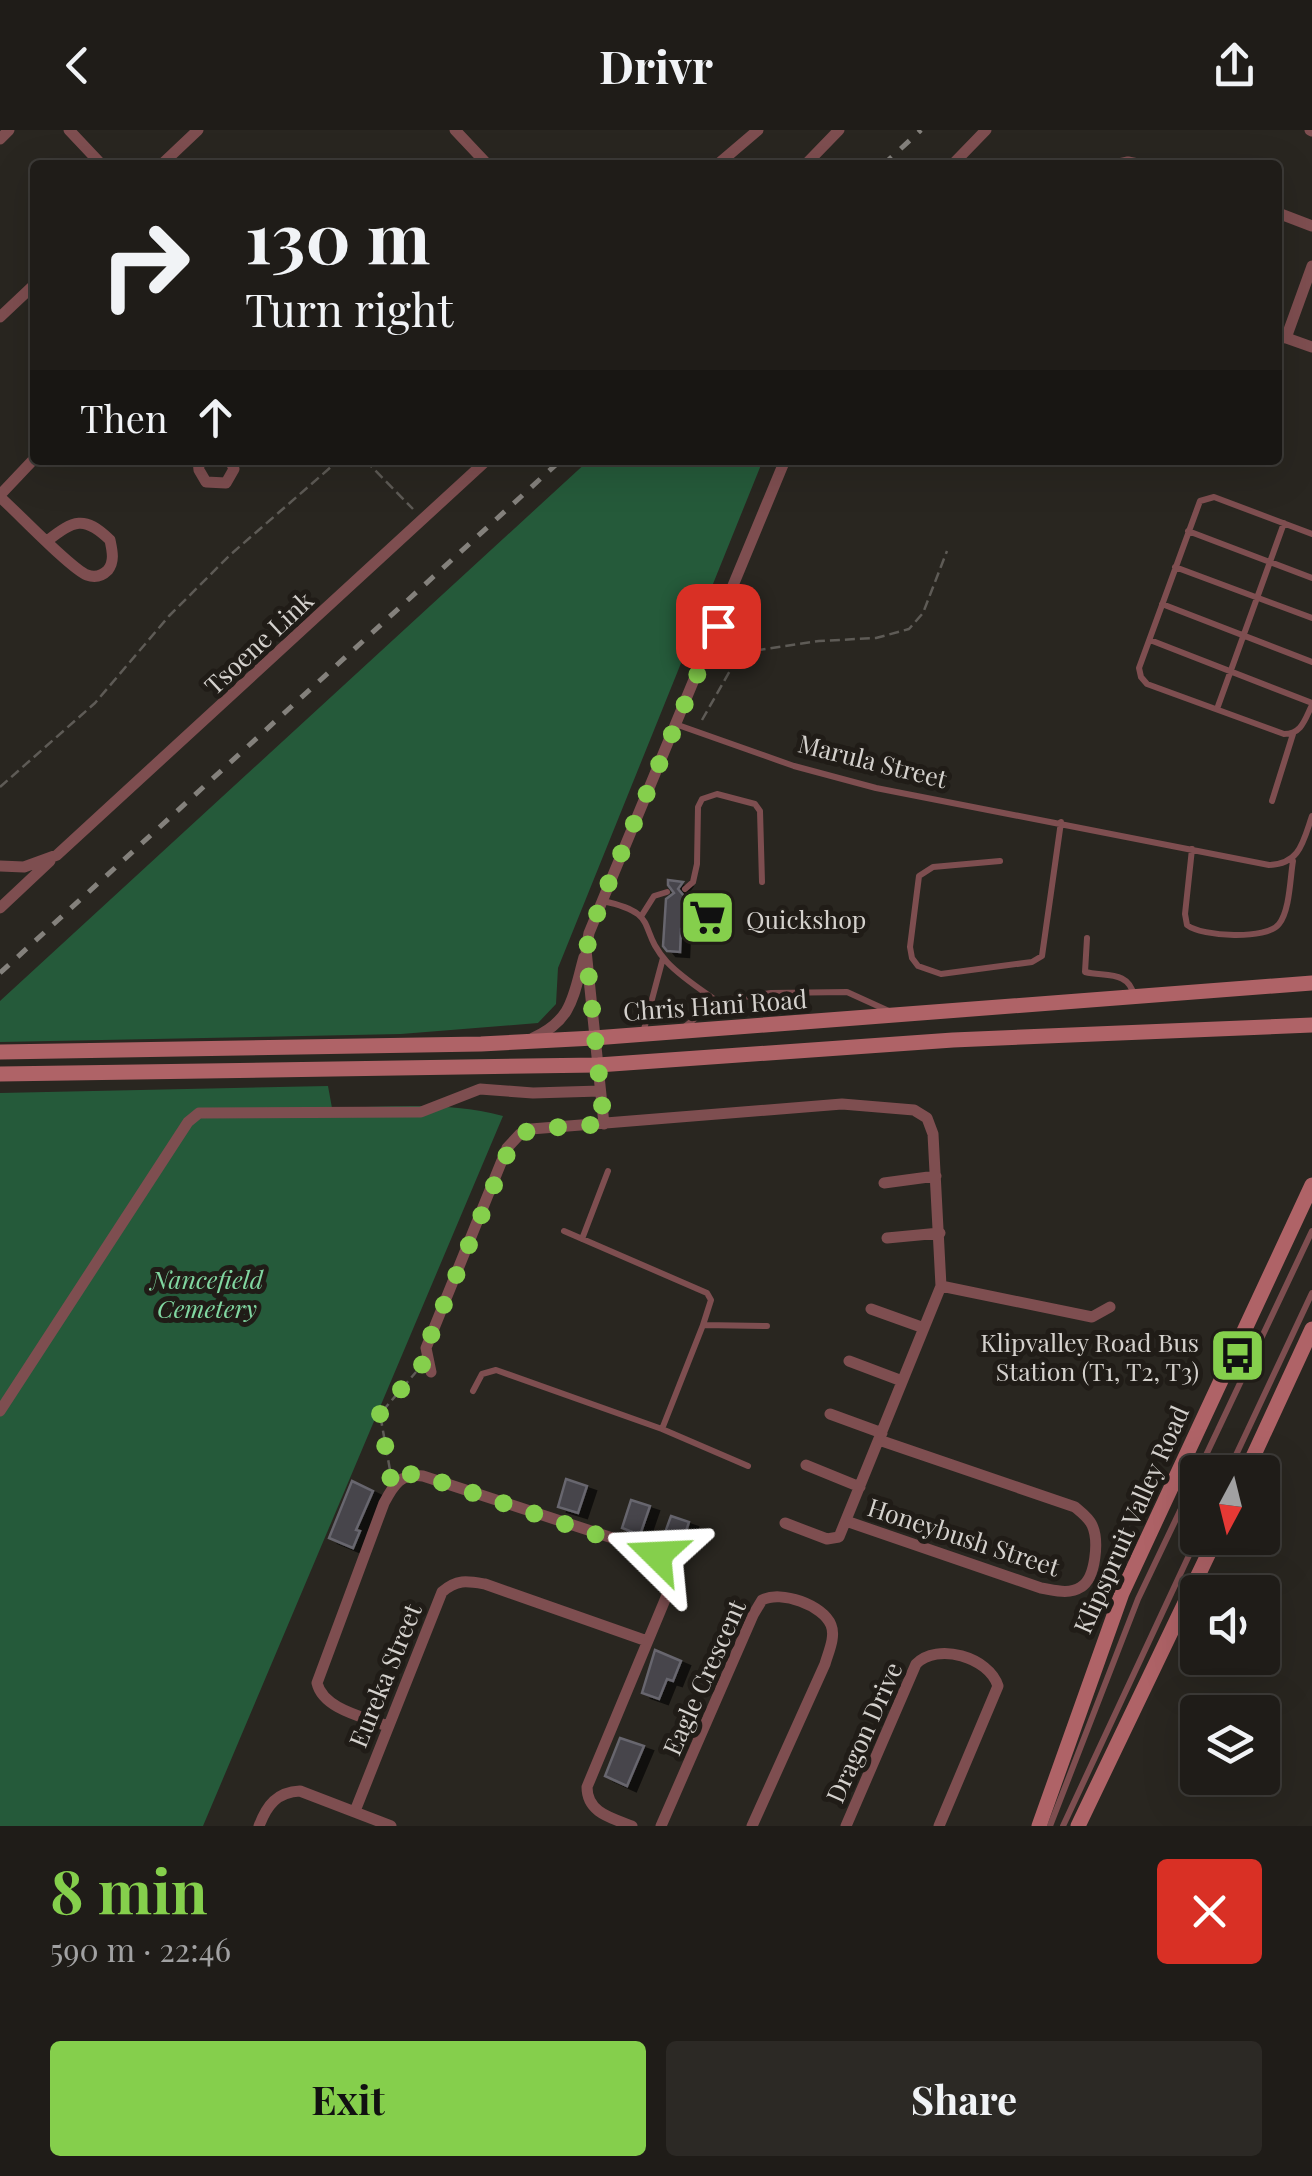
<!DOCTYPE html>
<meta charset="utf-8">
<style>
body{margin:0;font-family:"Playfair Display",serif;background:#2c2925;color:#f1f3f6;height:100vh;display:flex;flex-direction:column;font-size:38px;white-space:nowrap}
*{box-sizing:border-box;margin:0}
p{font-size:32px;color:#a1a1a2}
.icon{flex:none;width:55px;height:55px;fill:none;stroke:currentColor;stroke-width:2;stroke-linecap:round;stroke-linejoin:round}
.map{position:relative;height:1696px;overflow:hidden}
.side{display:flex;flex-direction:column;background:#1f1c18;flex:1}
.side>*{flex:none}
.top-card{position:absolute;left:30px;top:30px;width:1252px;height:305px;border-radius:10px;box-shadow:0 10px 40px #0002,0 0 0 2px #3c3a37;background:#1f1c18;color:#f1f3f6;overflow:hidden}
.needle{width:65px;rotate:187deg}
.tools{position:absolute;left:1180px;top:1325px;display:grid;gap:20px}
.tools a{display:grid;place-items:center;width:100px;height:100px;border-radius:10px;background:#1f1c18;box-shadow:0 10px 40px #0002,0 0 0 2px #3c3a37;font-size:50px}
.pin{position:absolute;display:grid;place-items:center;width:85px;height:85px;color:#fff;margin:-42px;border-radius:20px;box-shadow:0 5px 15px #0006}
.me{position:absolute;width:110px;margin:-55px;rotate:291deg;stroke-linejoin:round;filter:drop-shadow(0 0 8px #0008)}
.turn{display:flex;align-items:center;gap:35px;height:210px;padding:0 50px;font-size:45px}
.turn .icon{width:130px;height:130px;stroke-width:2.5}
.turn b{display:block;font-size:70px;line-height:85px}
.then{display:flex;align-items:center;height:95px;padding:0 50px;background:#0003;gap:20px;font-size:38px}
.round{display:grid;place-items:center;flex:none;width:105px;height:105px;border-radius:10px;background:#2c2925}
.head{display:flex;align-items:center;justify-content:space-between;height:170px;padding:0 50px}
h1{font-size:60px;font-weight:700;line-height:75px;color:#85cf4c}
.cta{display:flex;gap:20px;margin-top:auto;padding:20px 50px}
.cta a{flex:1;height:115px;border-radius:10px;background:#85cf4c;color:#111;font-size:40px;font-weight:700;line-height:115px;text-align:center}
.cta a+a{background:#2c2925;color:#f1f3f6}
header{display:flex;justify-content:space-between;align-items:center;height:130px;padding:0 50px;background:#1f1c18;font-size:45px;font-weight:700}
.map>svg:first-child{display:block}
</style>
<header><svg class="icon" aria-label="back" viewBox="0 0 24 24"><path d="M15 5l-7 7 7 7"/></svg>Drivr<svg class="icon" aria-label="share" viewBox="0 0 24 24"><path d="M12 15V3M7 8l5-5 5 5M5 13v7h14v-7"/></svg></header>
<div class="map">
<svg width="1312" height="1696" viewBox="0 0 1312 1696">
<defs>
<filter id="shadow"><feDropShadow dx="9" dy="5" stdDeviation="0" flood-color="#0009"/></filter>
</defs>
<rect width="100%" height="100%" fill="#292620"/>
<!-- green -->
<path fill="#255a3a" d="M589,330H763L558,838L556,874L538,893L401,904L0,912V871Z
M328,956L332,978C388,977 448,971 503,986L203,1696H0V963Z"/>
<!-- building -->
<path fill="#46454c" stroke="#67666e" stroke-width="2.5" filter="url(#shadow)" d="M668,750L683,752L678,759L684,766L683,778L701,780L700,800L681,799L680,822L667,821L663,816L666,769L674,763L668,755Z
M566,1349L587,1356L578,1383L558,1377Z
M352,1351L373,1361L356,1400L360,1401L353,1418L329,1408Z
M631,1370L650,1376L640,1405L622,1398Z
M671,1386L689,1392L681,1417L662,1411Z
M655,1520L681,1531L673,1551L667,1549L659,1569L642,1563Z
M620,1608L644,1616L627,1656L605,1646Z"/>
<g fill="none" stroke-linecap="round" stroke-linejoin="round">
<!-- path -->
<path stroke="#5e5b56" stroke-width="2.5" stroke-dasharray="10 5" stroke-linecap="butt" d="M365,330L413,379
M702,590L731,539L752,521L819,511L876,508L909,499L923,483L947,421
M0,657L95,573L169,486L230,425L339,330
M390,1340L380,1284L416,1242"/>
<!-- lane -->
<path stroke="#7e4e50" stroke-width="6" d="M1188,401L1312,448
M1312,404L1214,367L1200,371L1139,538L1141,547L1147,554L1284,604C1302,604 1305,589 1312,575
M1175,437L1312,488
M1162,474L1312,532
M1150,510L1312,573
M1217,579L1284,393
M678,595L794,636L876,658L1269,735C1300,734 1303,712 1312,686
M1272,671L1293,604
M1192,719L1185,784L1187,795C1202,807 1267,810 1279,794C1290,780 1290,748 1293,731
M1000,731L933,737L919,746L910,817L912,828L918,836L941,844L1032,832L1042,826L1061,692
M685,759L693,752L697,734L698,677L702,669L717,664L755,674L760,681L762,752
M603,771C662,784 636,798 667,832C681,847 700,859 717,871
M642,785L654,766L667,762
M1087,808L1085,842C1105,847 1129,840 1134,866
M683,898L717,871L771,863L847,862L891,882
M643,903L663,828
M564,1101L707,1163L711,1170L703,1195
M582,1109L608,1041
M473,1261L482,1244L496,1240L662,1299L703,1195L767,1196
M662,1299L748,1336
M1198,1342L1312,1101
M1228,1342L1312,1163
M1050,1696L1138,1469L1198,1343
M1063,1696L1198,1406"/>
<!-- street -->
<path stroke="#7e4e50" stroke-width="11" d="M69,0L102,35
M455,0L488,35
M1310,0L1312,1
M0,9L9,0
M161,35L198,0
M717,35L758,0
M805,35L839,0
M952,35L986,0
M1114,35L1128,32L1143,35
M1278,83L1312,96
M0,187L35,154
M1278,205L1312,217
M1286,208L1312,136
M198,330L199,340L206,352L226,353L234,339L230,330
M0,365L35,328
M0,367C17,382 71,439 87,445C95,448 102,446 108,440C115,431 112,420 110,410C84,385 74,390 47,411
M0,736L24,737L57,725L487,330
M0,778L50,731
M533,908C573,890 573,866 584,827
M604,994L586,820L589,803L785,330
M884,1053L936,1046
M887,1108L940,1103
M941,1156L1092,1187L1110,1177
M871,1179L924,1198
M849,1231L902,1251
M431,1242L426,1218L507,1018L520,1004L531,999L842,974L914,980L927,988L933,1004L941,1156L839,1407L827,1409L785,1393
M0,1281L188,992L199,983L421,982L480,959L533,963L600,961
M830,1284L882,1303
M806,1335L860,1357
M846,1391L1041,1458C1054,1460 1069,1465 1081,1457C1096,1448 1099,1410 1092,1395C1089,1388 1081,1382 1075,1377L879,1310
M387,1596C364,1587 323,1579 317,1553L384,1373C394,1354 401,1343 423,1346L643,1418C664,1429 670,1442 667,1465L587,1657C587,1683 612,1688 632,1696
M355,1681L442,1462C457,1449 467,1451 485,1454L647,1511
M259,1696C267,1675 277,1662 300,1661L391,1696
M661,1696L753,1485L762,1470C781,1460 823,1475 831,1495C836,1507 828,1523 825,1534L752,1696
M846,1696L916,1534C937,1512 989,1527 998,1556L939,1696"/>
<!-- secondary -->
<path stroke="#af6367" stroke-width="15" d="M0,922L481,914L594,908L1312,853
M0,944L598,935L953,910L1312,895
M1246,1342L1312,1199
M1039,1696L1122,1463L1312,1055
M1078,1696L1216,1408"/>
<!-- rail -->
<path stroke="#84817c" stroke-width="5" stroke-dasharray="12 12" stroke-linecap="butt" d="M883,35L921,0
M0,843L561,330"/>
</g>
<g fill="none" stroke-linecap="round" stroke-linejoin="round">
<!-- route -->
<path stroke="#85cf4c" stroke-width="18" stroke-dasharray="0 32.4" d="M657,1425L423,1346L410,1344L392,1357L380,1284L426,1230V1218L432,1203L513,1010L531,999L604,994L586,820L601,771L718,496"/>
</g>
<!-- icons -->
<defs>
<symbol id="supermarket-square" viewBox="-11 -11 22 22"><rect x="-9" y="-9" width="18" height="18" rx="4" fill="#85cf4c" stroke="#201c17"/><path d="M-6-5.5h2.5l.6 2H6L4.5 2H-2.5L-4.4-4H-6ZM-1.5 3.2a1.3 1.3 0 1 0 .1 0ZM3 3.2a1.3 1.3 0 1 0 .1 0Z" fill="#111"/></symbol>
<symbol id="bus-square" viewBox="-11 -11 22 22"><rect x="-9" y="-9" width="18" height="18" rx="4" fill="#85cf4c" stroke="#201c17"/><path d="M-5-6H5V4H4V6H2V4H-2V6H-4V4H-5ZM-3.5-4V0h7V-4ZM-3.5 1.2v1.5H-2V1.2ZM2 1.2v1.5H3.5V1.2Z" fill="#111"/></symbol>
</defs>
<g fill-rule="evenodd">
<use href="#supermarket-square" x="676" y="756" width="63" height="63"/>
<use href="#bus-square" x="1206" y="1194" width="63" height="63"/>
</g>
<g text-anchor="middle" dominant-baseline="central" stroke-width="10" stroke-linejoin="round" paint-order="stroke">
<!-- street labels -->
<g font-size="25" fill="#d4d1cd" stroke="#201c17">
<text transform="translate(258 512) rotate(-43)">Tsoene Link</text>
<text transform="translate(873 630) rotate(14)">Marula Street</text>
<text transform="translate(715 874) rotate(-4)">Chris Hani Road</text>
<text transform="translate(1130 1389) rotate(-66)">Klipspruit Valley Road</text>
<text transform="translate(964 1406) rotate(18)">Honeybush Street</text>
<text transform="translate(384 1545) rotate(-68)">Eureka Street</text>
<text transform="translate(703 1547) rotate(-66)">Eagle Crescent</text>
<text transform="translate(863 1602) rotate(-66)">Dragon Drive</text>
</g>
<!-- poi labels -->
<g font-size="25" fill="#d4d1cd" stroke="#201c17" text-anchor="start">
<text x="746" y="788">Quickshop</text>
<text x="1199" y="1211" text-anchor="end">Klipvalley Road Bus<tspan x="1199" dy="29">Station (T1, T2, T3)</tspan></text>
</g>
<!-- park labels -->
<g font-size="25" font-style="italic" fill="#81d7a1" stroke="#201c17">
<text x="207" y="1148">Nancefield<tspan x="207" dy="29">Cemetery</tspan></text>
</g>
</g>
</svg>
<div class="tools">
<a><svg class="needle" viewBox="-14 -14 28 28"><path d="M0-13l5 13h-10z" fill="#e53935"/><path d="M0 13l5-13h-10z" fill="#a1a1a2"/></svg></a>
<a><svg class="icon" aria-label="sound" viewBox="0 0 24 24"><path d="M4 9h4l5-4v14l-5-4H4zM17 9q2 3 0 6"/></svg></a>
<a><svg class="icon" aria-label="layers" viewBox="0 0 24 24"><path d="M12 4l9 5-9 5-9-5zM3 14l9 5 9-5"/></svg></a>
</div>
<div class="pin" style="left:718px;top:496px;background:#d93025"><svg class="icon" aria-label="arrive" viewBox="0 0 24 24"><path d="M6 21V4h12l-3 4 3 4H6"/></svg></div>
<svg class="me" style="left:657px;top:1425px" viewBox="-20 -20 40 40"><path d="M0-17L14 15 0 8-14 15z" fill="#85cf4c" stroke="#fff" stroke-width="4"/></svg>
<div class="top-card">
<div class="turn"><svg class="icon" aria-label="right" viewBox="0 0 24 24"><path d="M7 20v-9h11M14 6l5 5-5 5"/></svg><div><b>130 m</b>Turn right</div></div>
<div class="then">Then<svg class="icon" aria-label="ahead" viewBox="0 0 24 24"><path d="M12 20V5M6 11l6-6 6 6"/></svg></div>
</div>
</div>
<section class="side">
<div class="head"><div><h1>8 min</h1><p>590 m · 22:46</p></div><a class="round" style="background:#d93025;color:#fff"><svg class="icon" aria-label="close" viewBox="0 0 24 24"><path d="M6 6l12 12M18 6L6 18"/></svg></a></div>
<div class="cta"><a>Exit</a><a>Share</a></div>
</section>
